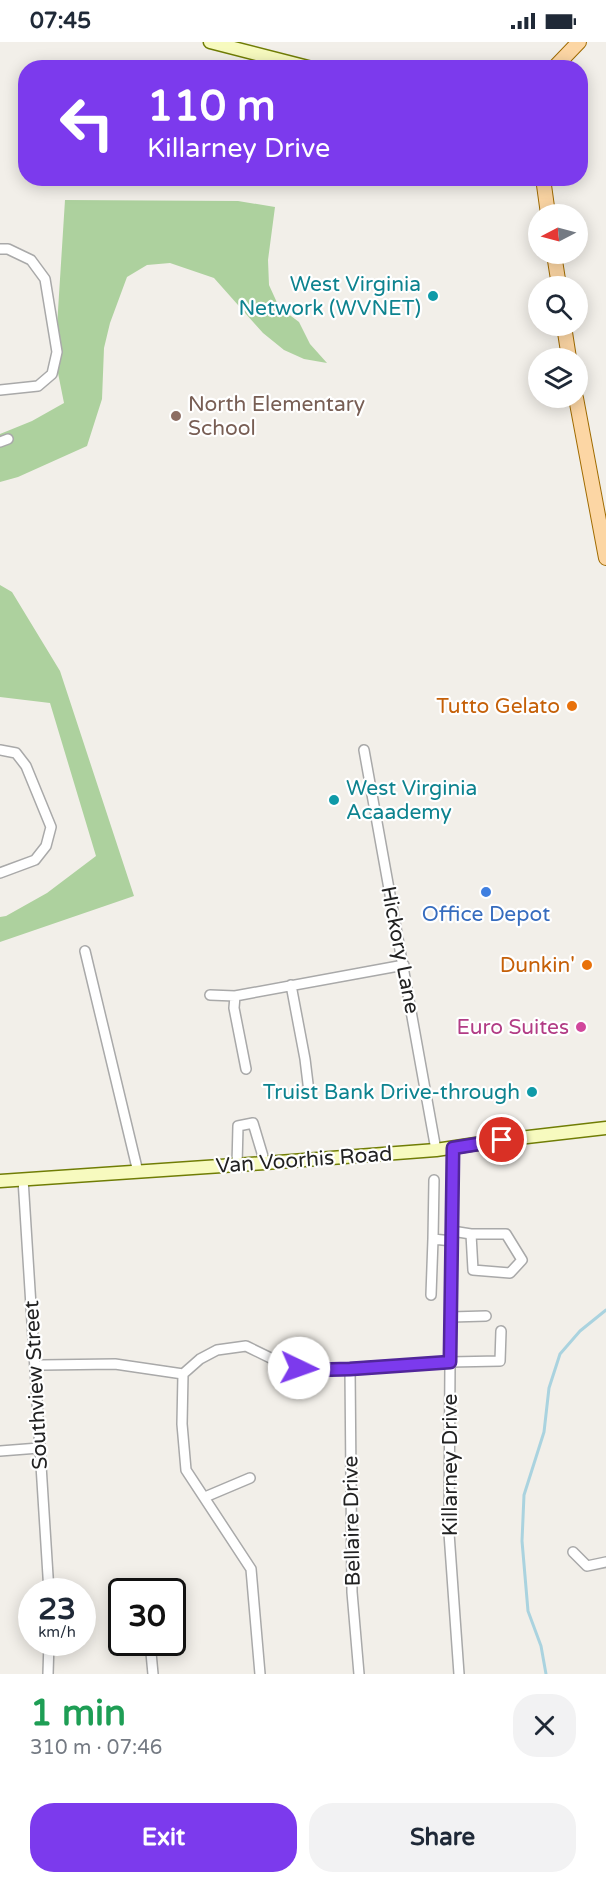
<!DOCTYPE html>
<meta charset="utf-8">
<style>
body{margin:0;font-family:"Varela Round",sans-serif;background:#f2f2f3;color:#1f2937;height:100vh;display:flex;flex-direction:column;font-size:22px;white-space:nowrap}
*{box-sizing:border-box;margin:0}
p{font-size:20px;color:#747a83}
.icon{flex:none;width:33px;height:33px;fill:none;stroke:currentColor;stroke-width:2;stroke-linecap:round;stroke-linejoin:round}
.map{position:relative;height:1632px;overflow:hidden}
.side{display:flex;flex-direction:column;background:#fff;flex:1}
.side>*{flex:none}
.hud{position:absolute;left:18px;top:18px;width:570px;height:126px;border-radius:24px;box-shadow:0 3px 15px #0003;background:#7c3aed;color:#fff;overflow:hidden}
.needle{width:39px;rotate:264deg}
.tools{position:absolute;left:528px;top:162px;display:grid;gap:12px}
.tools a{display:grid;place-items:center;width:60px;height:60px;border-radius:50%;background:#fff;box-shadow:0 3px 15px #0003;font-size:30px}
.speed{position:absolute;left:18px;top:1536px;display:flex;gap:12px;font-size:30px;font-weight:700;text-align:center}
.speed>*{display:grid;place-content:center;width:78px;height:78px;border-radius:50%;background:#fff;box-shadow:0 3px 15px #0003;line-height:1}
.speed small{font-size:15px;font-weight:400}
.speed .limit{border:3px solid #111;border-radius:9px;background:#fff;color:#111}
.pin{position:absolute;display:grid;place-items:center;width:51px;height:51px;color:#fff;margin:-26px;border:3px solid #fff;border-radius:50%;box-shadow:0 2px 6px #0007}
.me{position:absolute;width:66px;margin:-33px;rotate:93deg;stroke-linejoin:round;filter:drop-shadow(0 0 4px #0008)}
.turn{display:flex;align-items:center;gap:21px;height:126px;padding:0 30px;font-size:27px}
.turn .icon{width:78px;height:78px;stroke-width:2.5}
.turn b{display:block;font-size:42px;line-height:51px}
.round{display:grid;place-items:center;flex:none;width:63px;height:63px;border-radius:24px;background:#f2f2f3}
.overview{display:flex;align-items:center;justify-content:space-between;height:102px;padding:0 30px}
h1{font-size:36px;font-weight:800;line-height:45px;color:#1e9e55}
.button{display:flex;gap:12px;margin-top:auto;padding:12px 30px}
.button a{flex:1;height:69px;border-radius:24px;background:#7c3aed;color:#fff;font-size:24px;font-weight:800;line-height:69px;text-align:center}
.button a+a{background:#f2f2f3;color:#1f2937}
.status{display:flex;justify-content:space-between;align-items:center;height:42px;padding:0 30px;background:#fff;direction:ltr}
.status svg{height:16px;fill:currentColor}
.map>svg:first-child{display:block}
</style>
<div class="status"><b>07:45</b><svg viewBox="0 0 49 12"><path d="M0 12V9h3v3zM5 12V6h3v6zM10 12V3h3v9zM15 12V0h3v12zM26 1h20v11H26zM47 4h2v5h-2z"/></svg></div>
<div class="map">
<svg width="606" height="1632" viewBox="0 0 606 1632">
<rect width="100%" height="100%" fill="#f2efe9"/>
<!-- forest -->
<path fill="#add19e" d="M65,158L238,159L275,165L268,218L269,243L279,265L299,280L310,302L327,321L304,317L284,308L263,291L214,236L170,221L147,223L127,235L110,281L104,306L102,357L87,404L18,435L0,440V392L32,379L64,361L55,316Z
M0,543L12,550L60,629L134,854L0,900V875L6,874L47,851L96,814L50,661L0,655Z"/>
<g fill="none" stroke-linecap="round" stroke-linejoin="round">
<!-- stream -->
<path stroke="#aad3df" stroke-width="3" d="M546,1632L541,1604L528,1569L522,1499L524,1453L544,1390L549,1346L560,1312L580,1289L606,1268"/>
<defs>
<path id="street" d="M0,207H8L31,218L45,237L57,310L52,332L38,344L0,348
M0,400L8,397
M0,708L16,711L26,724L51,785L46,804L35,818L0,831
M364,708L436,1108
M85,909L138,1130
M291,943L305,1017L309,1050
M210,953L235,954L404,923
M235,954L234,966L246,1027
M453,1106L450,1320L449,1491L459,1632
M237,1123L238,1084L253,1081L265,1121
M23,1137L49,1550
M452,1189L471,1192L473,1228L510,1231L522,1218L506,1192H471
M433,1197L434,1138
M431,1253L433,1197L452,1199
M451,1275L486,1274
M42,1323L115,1322L183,1332
M350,1327L352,1550L359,1632
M0,1409L39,1406
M205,1455L250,1436
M573,1510L587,1524L606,1520
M150,1600L153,1632
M48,1632L49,1600
M260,1632L251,1527L186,1428L182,1382L183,1332L200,1317L217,1308L246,1304L287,1324L312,1328L450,1320L500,1319L501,1289"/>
<path id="secondary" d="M210,0L312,26
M0,1139L265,1121L436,1108L502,1098L606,1086"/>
<path id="primary" d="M554,26L579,0
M543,136L548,172
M554,212L559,244
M564,284L569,316
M576,356L606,516"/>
</defs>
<!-- street casing -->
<use href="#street" stroke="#a9a9a9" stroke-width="12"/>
<!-- secondary casing -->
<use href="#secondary" stroke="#707d05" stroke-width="15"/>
<!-- primary casing -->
<use href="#primary" stroke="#a06b00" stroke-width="16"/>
<!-- street -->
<use href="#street" stroke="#fff" stroke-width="9"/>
<!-- secondary -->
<use href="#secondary" stroke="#f7fabf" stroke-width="12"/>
<!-- primary -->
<use href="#primary" stroke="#fcd6a4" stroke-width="14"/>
</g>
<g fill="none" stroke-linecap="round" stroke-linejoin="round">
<defs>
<path id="route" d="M299,1326L312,1328L350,1327L450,1320L453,1106L502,1098"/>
</defs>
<!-- route casing -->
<use href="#route" stroke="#51269a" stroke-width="15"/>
<!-- route -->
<use href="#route" stroke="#7c3aed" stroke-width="10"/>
</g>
<!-- markers -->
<g fill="#0f9aa8" stroke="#fff" stroke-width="2">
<circle cx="433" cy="254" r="6"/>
<circle cx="334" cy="758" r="6"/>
<circle cx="532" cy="1050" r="6"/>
</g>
<circle fill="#8d6e63" stroke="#fff" stroke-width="2" cx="176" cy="374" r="6"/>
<g fill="#e8710a" stroke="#fff" stroke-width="2">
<circle cx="572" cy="664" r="6"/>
<circle cx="587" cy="923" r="6"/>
</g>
<circle fill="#3f7fe0" stroke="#fff" stroke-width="2" cx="486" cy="850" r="6"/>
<circle fill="#d1479c" stroke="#fff" stroke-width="2" cx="581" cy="985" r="6"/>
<g text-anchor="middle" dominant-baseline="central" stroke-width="4.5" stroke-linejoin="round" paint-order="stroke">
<!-- culture labels -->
<g font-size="21" fill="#0d838f" stroke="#fff" text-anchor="end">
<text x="421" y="242">West Virginia<tspan x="421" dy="24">Network (WVNET)</tspan></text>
<text x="346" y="746" text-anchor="start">West Virginia<tspan x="346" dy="24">Acaademy</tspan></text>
<text x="520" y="1050">Truist Bank Drive-through</text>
</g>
<!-- education labels -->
<g font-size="21" fill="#785e54" stroke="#fff" text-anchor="start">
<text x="188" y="362">North Elementary<tspan x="188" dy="24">School</tspan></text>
</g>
<!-- food labels -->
<g font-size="21" fill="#c56008" stroke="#fff" text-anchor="end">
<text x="560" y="664">Tutto Gelato</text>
<text x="575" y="923">Dunkin'</text>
</g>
<!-- shop labels -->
<g font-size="21" fill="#366cbe" stroke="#fff">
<text x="486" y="872">Office Depot</text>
</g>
<!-- street labels -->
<g font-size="21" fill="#222" stroke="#fff">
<text transform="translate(400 908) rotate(79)">Hickory Lane</text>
<text transform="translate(304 1118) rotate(-4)">Van Voorhis Road</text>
<text transform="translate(36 1343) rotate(-93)">Southview Street</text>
<text transform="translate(450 1423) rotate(-90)">Killarney Drive</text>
<text transform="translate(352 1479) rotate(-91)">Bellaire Drive</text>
</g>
<!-- hotel labels -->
<g font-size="21" fill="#b23c85" stroke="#fff" text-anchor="end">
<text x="569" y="985">Euro Suites</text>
</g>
</g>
</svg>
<div class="tools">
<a><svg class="needle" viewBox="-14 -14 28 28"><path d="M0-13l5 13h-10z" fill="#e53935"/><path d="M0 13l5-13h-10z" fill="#747a83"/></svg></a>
<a><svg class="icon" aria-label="search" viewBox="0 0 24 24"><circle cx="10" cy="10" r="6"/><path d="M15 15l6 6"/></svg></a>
<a><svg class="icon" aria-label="layers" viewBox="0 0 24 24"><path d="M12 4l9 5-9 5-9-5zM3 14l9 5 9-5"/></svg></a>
</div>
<div class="speed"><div>23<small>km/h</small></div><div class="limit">30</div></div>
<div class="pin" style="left:502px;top:1098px;background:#d93025"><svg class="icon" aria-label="arrive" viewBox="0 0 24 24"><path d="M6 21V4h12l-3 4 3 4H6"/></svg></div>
<svg class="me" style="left:299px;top:1326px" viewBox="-20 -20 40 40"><circle r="19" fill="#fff"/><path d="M0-13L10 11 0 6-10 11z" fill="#7c3aed"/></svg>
<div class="hud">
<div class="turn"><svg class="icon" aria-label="left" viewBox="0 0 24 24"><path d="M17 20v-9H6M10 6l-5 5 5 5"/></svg><div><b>110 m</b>Killarney Drive</div></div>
</div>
</div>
<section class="side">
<div class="overview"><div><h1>1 min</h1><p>310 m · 07:46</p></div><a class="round"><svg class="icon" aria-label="close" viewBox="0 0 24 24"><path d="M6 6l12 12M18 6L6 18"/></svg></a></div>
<div class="button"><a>Exit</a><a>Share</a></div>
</section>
